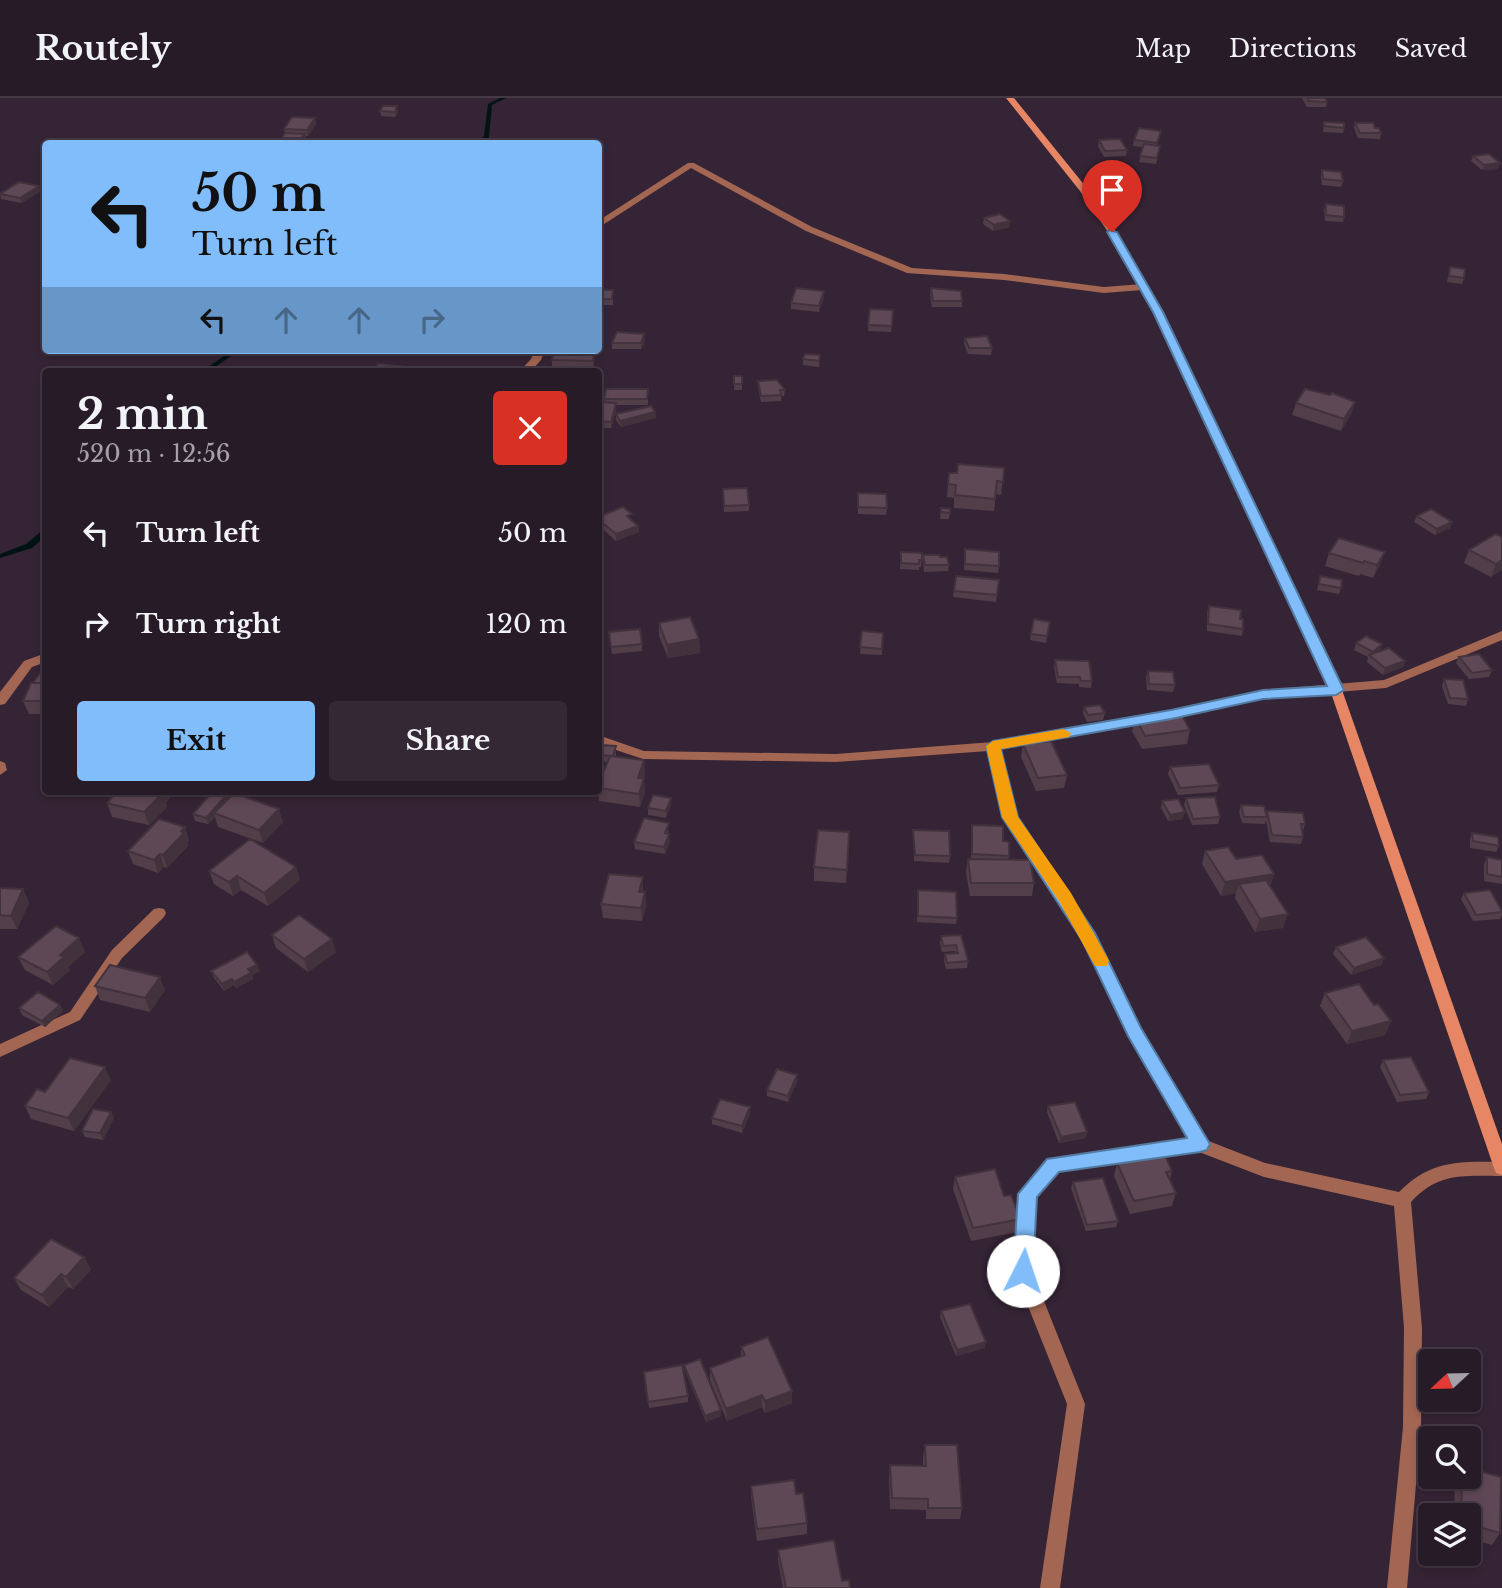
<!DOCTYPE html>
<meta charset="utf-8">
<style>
body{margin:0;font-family:"Libre Baskerville",serif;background:#342834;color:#f1f3f6;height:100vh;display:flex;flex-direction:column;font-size:26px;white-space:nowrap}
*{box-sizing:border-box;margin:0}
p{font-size:23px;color:#a5a1a8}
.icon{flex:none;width:38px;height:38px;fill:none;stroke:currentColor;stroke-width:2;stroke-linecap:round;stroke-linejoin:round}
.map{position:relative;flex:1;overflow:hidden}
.panel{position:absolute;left:42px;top:270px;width:560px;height:427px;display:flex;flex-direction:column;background:#281b28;border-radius:7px;box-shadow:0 4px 10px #0003,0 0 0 2px #443945}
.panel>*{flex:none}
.banner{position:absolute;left:42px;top:42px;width:560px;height:214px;border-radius:7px;box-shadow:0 4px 10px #0003,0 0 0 2px #443945;background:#80bdfa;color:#111;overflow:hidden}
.needle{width:46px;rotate:248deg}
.buttons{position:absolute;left:1418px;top:1251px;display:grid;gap:14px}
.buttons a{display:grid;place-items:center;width:63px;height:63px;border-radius:7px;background:#281b28;box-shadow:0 4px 10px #0003,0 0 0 2px #443945;font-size:35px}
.pin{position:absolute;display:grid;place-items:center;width:60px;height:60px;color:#fff;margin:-72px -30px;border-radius:50% 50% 50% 0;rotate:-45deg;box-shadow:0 0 7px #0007}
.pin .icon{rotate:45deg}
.me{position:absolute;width:77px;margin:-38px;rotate:4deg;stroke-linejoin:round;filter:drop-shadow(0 0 5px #0008)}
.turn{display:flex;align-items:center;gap:24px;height:147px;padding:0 35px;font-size:32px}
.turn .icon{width:91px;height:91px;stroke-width:2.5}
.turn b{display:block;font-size:49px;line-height:60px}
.lanes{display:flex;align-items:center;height:66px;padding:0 35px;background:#0003;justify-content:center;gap:35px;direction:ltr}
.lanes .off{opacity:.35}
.round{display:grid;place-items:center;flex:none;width:74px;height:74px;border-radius:7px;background:#342834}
.overview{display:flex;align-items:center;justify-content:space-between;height:119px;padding:0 35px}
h1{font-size:42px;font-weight:800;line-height:52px}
.cta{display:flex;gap:14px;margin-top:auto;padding:14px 35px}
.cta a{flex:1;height:80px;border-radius:7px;background:#80bdfa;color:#111;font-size:28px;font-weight:800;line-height:80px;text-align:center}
.cta a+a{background:#342834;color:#f1f3f6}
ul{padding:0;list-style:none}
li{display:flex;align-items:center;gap:21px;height:91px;padding:0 35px}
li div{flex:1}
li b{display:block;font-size:26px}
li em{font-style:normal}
header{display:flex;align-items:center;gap:42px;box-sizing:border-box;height:98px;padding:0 35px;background:#281b28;border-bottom:2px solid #443945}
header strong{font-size:33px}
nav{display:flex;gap:38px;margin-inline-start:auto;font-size:24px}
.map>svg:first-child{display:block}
</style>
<header>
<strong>Routely</strong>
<nav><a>Map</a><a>Directions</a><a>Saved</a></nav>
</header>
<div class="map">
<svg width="1502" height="1490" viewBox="0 0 1502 1490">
<rect width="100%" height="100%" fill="#352435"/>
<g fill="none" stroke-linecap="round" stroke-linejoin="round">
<!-- stream -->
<path fill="#021315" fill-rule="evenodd" d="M500,0H506L492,7L489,39L481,46H475L484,38L488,6Z
M233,252H240L209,273H202Z
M43,432H46V438L32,450L0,460V456L26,446Z"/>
<!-- street -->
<path fill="#a36652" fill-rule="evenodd" d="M688,65H694L812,129L912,170L1004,176L1104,189L1142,186L1147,189L1142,192L1104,195L1004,182L907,175L806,133L691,70L598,130V123Z
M535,252H545L541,262L531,273H520L531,261Z
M1502,533V542L1386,590L1263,600L1171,621L1000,651L1017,718L1094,835L1141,931L1206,1042L1265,1065L1399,1094C1430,1062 1460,1063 1502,1064V1078C1463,1078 1439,1074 1411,1104L1422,1230L1421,1329L1407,1490H1387L1403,1329L1404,1230L1394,1108L1264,1079L1199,1054L1059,1073L1036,1099L1032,1173L1085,1306L1060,1490H1040L1067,1306L1014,1173L1020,1096L1048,1062L1054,1060L1188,1042L1128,937L1083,841L1003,719L988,653L836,664L643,661L598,646V637L644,653L836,656L993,644L1171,613L1263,592L1384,582Z
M46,555V564L32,569L5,606L0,607V594L24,563Z
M0,663L5,665L7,672L0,677Z
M159,810L164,811L166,815L164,819L122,860L80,922L0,959V946L70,914L112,852L154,811Z"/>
<!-- secondary -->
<path fill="#e78665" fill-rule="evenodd" d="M1006,0H1014L1086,89L1116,134L1163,213L1342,592L1502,1046V1077L1496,1075L1494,1070L1330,592L1153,213L1108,134L1080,93Z"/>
</g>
<!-- wall -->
<path fill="#523e49" d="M1302,0H1325L1327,4L1326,9H1307Z
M380,13L398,14L395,19L381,18Z
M315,20L316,26L308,38H305L306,41L303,46L283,45L282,40L285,35L284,31Z
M1324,24L1344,30L1343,35L1323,34Z
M1355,25L1375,30L1381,35L1380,41L1358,40L1354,30Z
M1160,39L1157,48L1159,54L1156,66L1139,64L1143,49L1133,48L1134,42Z
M1099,42L1127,52L1126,58L1104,59L1098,48Z
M1473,58L1498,71L1482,72L1471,63Z
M1322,72L1343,83L1341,89L1322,87L1321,78Z
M41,93L21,105L1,101L0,97V95Z
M1326,106L1344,119L1343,124L1325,123L1324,112Z
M984,120L1010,123V129L993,133L983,126Z
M1450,169L1464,180L1462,186L1447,184Z
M931,190L962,203V209H932L930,196Z
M598,192H613V207H598Z
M824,199L819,214L791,211V205Z
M870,211L893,212L891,234L868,233Z
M965,240L992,250L991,257L968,256L964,246Z
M645,243L641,251H612V245Z
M820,257L819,269L803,267V261Z
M595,259L593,269L552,268V262Z
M734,278H742V292H734Z
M758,283L785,292L784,298H781V303L761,304L758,289Z
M648,297V307H616V312L611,330H598V304L605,305L604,301Z
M1355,304L1351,316L1341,333L1292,317L1296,305Z
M655,314L656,320L621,329L616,322V316Z
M1004,370L1001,397L996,396L994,413L954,410V400L947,399L949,375H957Z
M723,391L749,407V413L724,414Z
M858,395L887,410L886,417L858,416Z
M941,410L950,411L949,421H940Z
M1417,418L1452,424L1450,430L1435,437L1414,424Z
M598,419L632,422L638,428L639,434L616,443L598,427Z
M1502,439V472L1491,479L1464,465L1469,452Z
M965,451L999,468L998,475L964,472Z
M901,454L922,455L921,469H919V472L900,471Z
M1329,455L1380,467L1373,480L1360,476L1359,478L1325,468Z
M923,457L940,459L949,467L948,473L924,474L923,463Z
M956,478L999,482L996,504L953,499Z
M1320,478L1341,490L1339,496L1317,492Z
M1209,508L1240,521L1243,531L1242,538L1207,533V515Z
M1050,524L1046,545L1030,542L1031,536Z
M659,525L699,541L700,555L668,560L659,538Z
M862,533L883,535L882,557L860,556Z
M609,534L642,546V553L612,556Z
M1356,545L1382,546L1380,553L1405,563L1403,569L1383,577L1367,564L1368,559L1354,552Z
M1459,559L1492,572L1489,579L1469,581L1456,565Z
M1055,562L1092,583L1091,590L1079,589V586L1057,585L1054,569Z
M46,567V616H29L23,603L33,585Z
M1148,573L1175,587L1173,594L1147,592L1146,579Z
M1444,581L1468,601L1466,608L1448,606L1442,588Z
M1084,609L1105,615L1103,622L1087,624L1083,615Z
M1135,619L1190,632L1187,646L1142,651L1132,633Z
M1023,646L1067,677L1064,690L1036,693L1021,659Z
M616,648V659L645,676L643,680L645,694L640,709L599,703L598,687L607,664L599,663L598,656Z
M1170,669L1219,687L1217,694L1178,697L1168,676Z
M175,693L166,705L167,709L149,727L112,719L107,705Z
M230,693L231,697L283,724L263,745L218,729L215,719L208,726L195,723L193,716Z
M671,700V707L666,720L648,717V710Z
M1186,700L1220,719L1218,726L1192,727L1184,707Z
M1162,703L1183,721L1168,723L1161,710Z
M1241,707L1266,717L1267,713L1305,726L1303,733H1302L1303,739L1301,746L1270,744L1266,722L1265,726L1242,725L1239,714Z
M972,727L1003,743L1009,758L1008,761L1034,785L1032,798H970L966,774L968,761H971V740Z
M185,729L189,743L187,745L188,748L167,770L164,769L158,775L133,766L128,753Z
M669,732L667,736L670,743L665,756L635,751L634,744Z
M913,732L950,758L949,765L914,763Z
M849,734L846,785L814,783V769Z
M1472,735L1499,748L1496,754L1470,750V741Z
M1205,753L1236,761L1274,776L1270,788L1283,830L1255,834L1235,800L1236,795L1221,798L1202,766Z
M1487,759L1502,762V786L1484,783V766Z
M296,769L300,782L268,808L241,792L233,798L214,786L209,773Z
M0,790L23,791L29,805L17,831H0Z
M643,792V794H645L646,808L642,823L603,820L601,806Z
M918,792L957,820L956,826L917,824Z
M1464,795L1502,813V817L1500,821L1473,823L1461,801Z
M272,837L336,854L308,874L276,850Z
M961,837L968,863L967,870L946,871L944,863L945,856H956L955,853L942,854L940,845L941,838Z
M1336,849L1384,860L1381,867L1351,877L1333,856Z
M85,854L68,869L70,872L53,887L25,872L18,859Z
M211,873H260L252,877L253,881L236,890L234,887L224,893L214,880Z
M95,888L165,892L150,914L100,902Z
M1325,895L1374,907L1391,923L1385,937L1347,946L1320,908Z
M60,907L63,913L45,929L22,917L19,910Z
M1383,962L1429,994L1426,1001L1397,1004L1380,969Z
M797,977V984L788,1004L767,998V992Z
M111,982L74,1033L31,1021L25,1008L45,994Z
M1048,1008L1086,1040L1059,1045L1047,1014Z
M111,1014L114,1020L103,1042L85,1039L82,1033Z
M750,1015L742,1035L712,1026V1020Z
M1117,1065L1172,1073L1170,1081L1176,1095L1172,1108L1130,1116L1114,1078Z
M955,1079L1021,1121L1018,1134L971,1143L953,1091Z
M1073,1084L1118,1123L1116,1129L1086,1133L1071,1090Z
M84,1159L91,1172L73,1191L68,1189L49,1209L21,1192L14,1180Z
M941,1213L985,1250L956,1258L940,1219Z
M741,1249L792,1305L765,1315L762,1309L727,1323L710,1282V1270L741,1259Z
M684,1267L721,1312V1318L706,1324L685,1273Z
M644,1274L688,1298V1304L649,1310Z
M925,1347L962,1410L960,1421H926V1412L890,1411L889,1379L890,1367L923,1368V1359Z
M1455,1379H1468L1500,1435L1492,1447L1468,1440V1418H1454Z
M751,1388L796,1396L807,1425V1436L757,1443L751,1399Z
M778,1452L842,1483L850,1490H783L778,1463Z"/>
<!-- shaded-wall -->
<path fill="#42323c" d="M397,8L398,14L395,19V14Z
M315,20L316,26L308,38L307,32Z
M305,36L306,41L302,46L301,40Z
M1500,65L1498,71L1482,72L1484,67Z
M39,88L41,93L21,105L20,100Z
M1010,123V129L993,133L994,127Z
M824,193V199L819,214V208Z
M644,236L645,243L641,251V245Z
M1355,304L1351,316L1341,333L1344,321Z
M616,305V312L611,330V324Z
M655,314L656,320L621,329L620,323Z
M1452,424L1450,430L1435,437L1437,431Z
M638,428L639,434L616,443V436Z
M1385,454L1380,467L1373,480L1377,467Z
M1502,462V472L1491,479L1496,466Z
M699,541L700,555L668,560L667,547Z
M1382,546L1380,553L1370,561L1373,554Z
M1405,563L1403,569L1383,577L1385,570Z
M644,662L645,676L639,693L638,680Z
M644,680L645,694L640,709L639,696Z
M160,693H175L166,705L167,709L149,727L144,714Z
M230,693L232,699L214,715L215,719L208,726L206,720Z
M671,700V707L666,720V713Z
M279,711L283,724L263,745L259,732Z
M1185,714L1183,721L1168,723L1170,717Z
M185,729L189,743L187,745L188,748L167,770L163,757Z
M669,736L670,743L665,756L664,749Z
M160,756L164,769L158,775L154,762Z
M296,769L300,782L268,808L264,795Z
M1274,776L1269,789L1239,786L1236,795L1221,798L1225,784Z
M237,778L241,792L233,798L229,784Z
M643,779V792L640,807L639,794Z
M23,791L29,805L17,831L11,818Z
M645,794L646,808L642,823L641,810Z
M1288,816L1283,830L1255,834L1260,821Z
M79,840L85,854L68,869L70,872L53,887L47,874L60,857Z
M332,841L336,854L308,874L304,861Z
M1384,860L1381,867L1351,877L1354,870Z
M257,867L260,873L252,877L253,881L236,890L234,884L248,871Z
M160,879L165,892L150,914L145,900Z
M232,881L234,887L224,893L222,886Z
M60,907L63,913L45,929L42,923Z
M1391,923L1385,937L1347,946L1352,933Z
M105,969L111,982L74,1033L68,1020Z
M797,977V984L788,1004V998Z
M750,1009V1015L742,1035V1028Z
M111,1014L114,1020L103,1042L100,1035Z
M1087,1034L1086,1040L1059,1045L1061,1039Z
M84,1159L91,1172L73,1191L66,1179Z
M61,1176L68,1189L49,1209L42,1197Z
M986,1244L985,1250L956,1258L957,1252Z
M792,1293V1305L765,1315V1303Z
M762,1297V1309L727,1323L726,1311Z
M721,1312V1318L706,1324L705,1318Z"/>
<!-- building -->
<path fill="#5f4855" stroke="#42323c" stroke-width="2" d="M1307,0H1325L1327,4L1309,3Z
M383,8H397L395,14L380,13Z
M292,19L315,20L307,32L284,31Z
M1324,24L1344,25V30L1324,28Z
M1355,25H1373L1375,30H1379L1381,35H1360Z
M1139,30L1161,33L1157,45L1134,42Z
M285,35L305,36L301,40H282Z
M1120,41L1127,52L1105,53L1099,42Z
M1144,46L1160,48L1157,60L1140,58Z
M1489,56L1500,65L1484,67L1473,58Z
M1322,72L1341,74L1343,83L1323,81Z
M19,84L39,88L20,100L0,96Z
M1326,106L1344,108V119L1326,117Z
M1000,116L1010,123L994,127L984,120Z
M1450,169L1465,171L1464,180L1449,178Z
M796,190L824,193L819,208L791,205Z
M931,190L961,193L962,203H933Z
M598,192H613L612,201H598Z
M870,211L893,212L892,228L868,227Z
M617,234L644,236L641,245H612Z
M987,238L992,250H969L965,240Z
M554,252H595L593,263L552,262Z
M805,256L820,257L819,263L803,261Z
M378,266L408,269L405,273H373Z
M462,269L485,271L484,273H460Z
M734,278H742V286H734Z
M777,282L785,292H780L781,297L761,298L758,283Z
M606,291H648L647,301H604Z
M1305,291L1330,297L1332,295L1355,304L1344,321L1296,305Z
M598,304L616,305L611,324L598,323Z
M651,308L655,314L620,323L616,316Z
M958,366L1004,370L1003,384L997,383L995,401L955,397L956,387L948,386L949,375H957Z
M747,390L749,407L724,408L723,391Z
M858,395L886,396L887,410L858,409Z
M623,409L632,416L627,418L638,428L616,436L598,421V419Z
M941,410L950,411V415L941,414Z
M1431,411L1452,424L1437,431L1417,418Z
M1496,436L1502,439V462L1496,466L1469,452Z
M1339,440L1385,454L1377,467L1364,463L1363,465L1329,455Z
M965,451L999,454V468L965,466Z
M901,454L922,455V462H919V466L901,465Z
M923,457H939L940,459H947L949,467H925Z
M956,478L999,482L997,497L954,493Z
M1320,478L1342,482L1341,490L1319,486Z
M1209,508L1241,512L1240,521H1243V531L1208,526Z
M690,519L699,541L667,547L659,525Z
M1034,521L1050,524L1047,538L1031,536Z
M640,531L642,546L611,549L609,534Z
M862,533L883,535L882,551L860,549Z
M1366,538L1382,546L1373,554L1356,545Z
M1389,550L1405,563L1385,570L1369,557Z
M1479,556L1492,572L1472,575L1459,559Z
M1055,562L1089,563L1092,583H1081L1080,579H1058Z
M46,567V585H33Z
M1148,573L1173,574L1175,587L1149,586Z
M1444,581L1463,582L1468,601L1450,600Z
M31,585H46V603H23Z
M1100,607L1105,615L1088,617L1084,609Z
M1180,614L1190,632L1145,638L1135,619Z
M1051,643L1067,677L1038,680L1023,646Z
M601,647L616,648L613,658L598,657Z
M610,658L644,662L638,680H644L639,696L598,690V687Z
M1209,666L1219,687L1180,690L1170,669Z
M117,693H160L159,695L162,696L144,714L107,705Z
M213,693H230L206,720L193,716Z
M234,695L279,711L259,732L214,715Z
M653,697L671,700L666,713L648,710Z
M1215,699L1220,719L1193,721L1186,700Z
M1178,701L1185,714L1170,717L1162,703Z
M1241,707L1264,708L1267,719H1244Z
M1267,713L1303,715L1305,726H1301L1303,739L1272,737Z
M644,720L669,725L665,735L669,736L664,749L634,744Z
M159,721L185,729L181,733L184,735L163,757L160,756L154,762L128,753Z
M972,727L1003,728V743L1009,744V758L972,756Z
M818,732L849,734L847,772L814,769Z
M913,732L949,733L950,758L915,757Z
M1472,735L1498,739L1499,748L1473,743Z
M250,741L296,769L264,795L237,778L229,784L209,773Z
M1228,749L1236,761L1262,757L1274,776L1225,784L1205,753Z
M1487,759L1502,762V779L1487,776Z
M968,761L1030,762L1034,785H971Z
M609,776L643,779L639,794H645L641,810L601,806Z
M1266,782L1288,816L1260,821L1239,786Z
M0,790L23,791L11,818L0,817Z
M918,792L956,794L957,820L918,818Z
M1490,792L1502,813V814L1476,817L1464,795Z
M299,817L332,841L304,861L272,837Z
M56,828L79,840L60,857L64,859L47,874L18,859Z
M961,837L968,863L947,865L945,856L958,855L956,847L943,848L941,838Z
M1366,839L1384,860L1354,870L1336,849Z
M247,854L257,867L248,871L251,875L234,884L232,881L222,886L211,873Z
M110,867L160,879L145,900L95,888Z
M1359,886L1374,907L1378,906L1391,923L1352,933L1325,895Z
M38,894L60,907L42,923L19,910Z
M1411,959L1429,994L1400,997L1383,962Z
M70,960L105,969L68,1020L25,1008L37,991L45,994Z
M777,971L797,977L788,998L767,992Z
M720,1001L750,1009L742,1028L712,1020Z
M1075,1004L1087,1034L1061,1039L1048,1008Z
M93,1011L111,1014L100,1035L82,1033Z
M1165,1057L1172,1073L1166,1074L1176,1095L1134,1103L1117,1065Z
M995,1071L1004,1098L1011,1097L1021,1121L973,1130L955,1079Z
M1103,1080L1118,1123L1087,1127L1073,1084Z
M51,1141L84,1159L66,1179L61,1176L42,1197L14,1180Z
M970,1206L986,1244L957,1252L941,1213Z
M768,1239L792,1293L765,1303L762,1297L726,1311L710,1270L745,1257L741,1249Z
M700,1261L721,1312L705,1318L684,1267Z
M682,1267L688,1298L648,1304L644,1274Z
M925,1347H957L962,1410H928V1401L892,1400L890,1367L926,1368Z
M1468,1370L1501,1379L1500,1435L1468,1426V1418H1461L1462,1379H1468Z
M794,1382L796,1396L803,1395L807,1425L757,1431L751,1388Z
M834,1442L842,1483L849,1482L850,1490H786L778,1452Z"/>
<!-- route -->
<path fill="#80bdfa" stroke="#537ba2" stroke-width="2" d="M1109,132L1117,134L1163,214L1344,592L1336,597L1263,601L1171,621L1001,651L1018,719L1095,835L1141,930L1210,1046L1207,1052L1200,1054L1059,1074L1037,1099L1033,1173L1030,1179L1023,1182L1015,1179L1013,1173L1018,1096L1047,1061L1187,1040L1128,938L1082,842L1002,719L986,648L993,643L1171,612L1263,592L1327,588L1153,214L1107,134Z"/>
<!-- slow -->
<path fill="#f59e0b" d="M1063,631L1071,635L1069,639L1001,651L1018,719L1071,795L1107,859L1109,863L1107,868H1095L1059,803L1002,719L986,648L993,643Z"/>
</svg>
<div class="buttons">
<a><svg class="needle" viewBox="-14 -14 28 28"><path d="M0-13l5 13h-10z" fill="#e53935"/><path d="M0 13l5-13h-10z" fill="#a5a1a8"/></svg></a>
<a><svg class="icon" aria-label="search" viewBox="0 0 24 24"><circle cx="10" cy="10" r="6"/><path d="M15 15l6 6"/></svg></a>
<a><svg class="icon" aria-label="layers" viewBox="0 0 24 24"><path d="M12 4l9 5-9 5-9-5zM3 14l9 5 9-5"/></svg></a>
</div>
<div class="pin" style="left:1112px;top:134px;background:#d93025"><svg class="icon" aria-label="arrive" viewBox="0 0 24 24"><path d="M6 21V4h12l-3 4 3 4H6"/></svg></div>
<svg class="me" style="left:1023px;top:1173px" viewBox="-20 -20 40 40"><circle r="19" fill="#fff"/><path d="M0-13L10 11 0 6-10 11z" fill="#80bdfa"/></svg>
<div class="banner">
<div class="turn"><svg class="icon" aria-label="left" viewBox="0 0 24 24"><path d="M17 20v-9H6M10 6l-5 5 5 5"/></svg><div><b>50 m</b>Turn left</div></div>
<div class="lanes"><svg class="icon" aria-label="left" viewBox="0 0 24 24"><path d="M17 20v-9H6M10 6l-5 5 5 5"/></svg><svg class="icon off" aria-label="ahead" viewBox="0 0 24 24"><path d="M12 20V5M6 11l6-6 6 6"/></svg><svg class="icon off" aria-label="ahead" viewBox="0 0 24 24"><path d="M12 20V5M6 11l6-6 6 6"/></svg><svg class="icon off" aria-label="right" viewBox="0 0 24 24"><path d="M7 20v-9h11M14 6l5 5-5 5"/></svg></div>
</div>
<section class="panel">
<div class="overview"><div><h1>2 min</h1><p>520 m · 12:56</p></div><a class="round" style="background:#d93025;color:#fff"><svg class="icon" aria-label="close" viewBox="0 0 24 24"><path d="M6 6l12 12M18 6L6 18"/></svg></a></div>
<ul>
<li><svg class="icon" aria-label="left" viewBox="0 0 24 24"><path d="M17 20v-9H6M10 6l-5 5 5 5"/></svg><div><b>Turn left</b></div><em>50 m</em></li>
<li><svg class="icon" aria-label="right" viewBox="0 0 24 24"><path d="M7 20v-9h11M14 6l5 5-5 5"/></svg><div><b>Turn right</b></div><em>120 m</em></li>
</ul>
<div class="cta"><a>Exit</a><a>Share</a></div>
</section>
</div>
